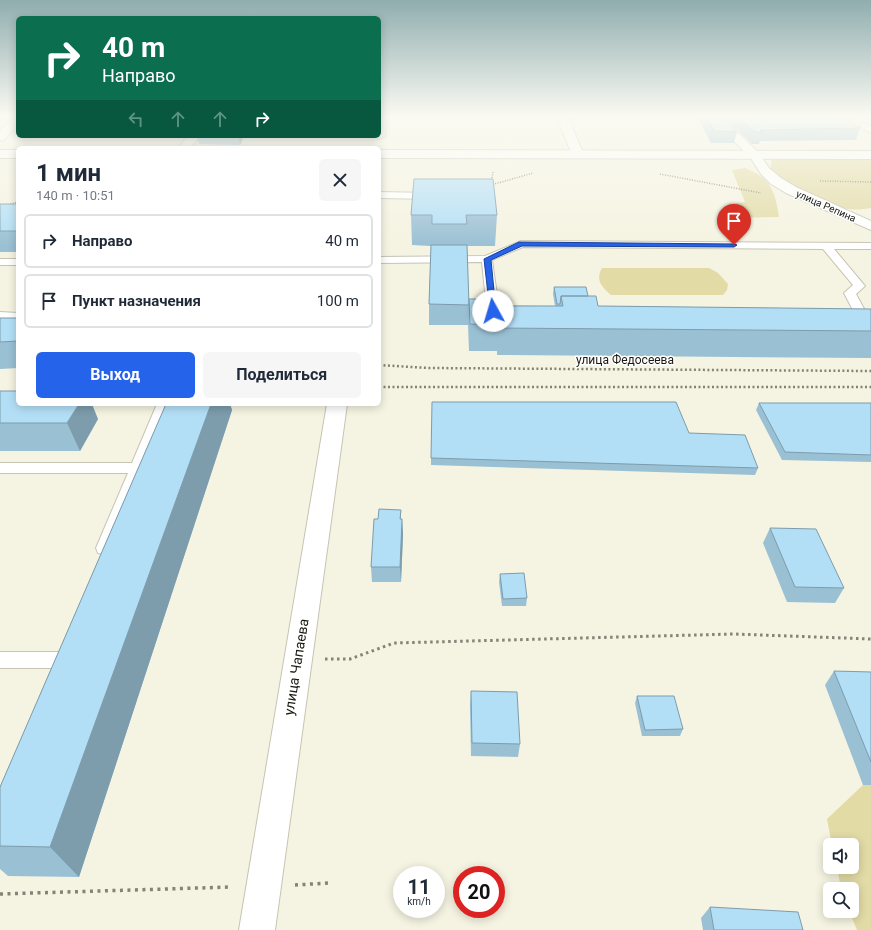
<!DOCTYPE html>
<html lang="ru">
<meta charset="utf-8">
<style>
body{margin:0;font-family:Roboto,sans-serif;background:#f6f6f7;color:#1f2937;height:100vh;display:flex;flex-direction:column;font-size:15px;white-space:nowrap}
*{box-sizing:border-box;margin:0}
p{font-size:13px;color:#747a83}
.icon{flex:none;width:22px;height:22px;fill:none;stroke:currentColor;stroke-width:2;stroke-linecap:round;stroke-linejoin:round}
.map{position:relative;flex:1;overflow:hidden}
.side{position:absolute;left:16px;top:146px;width:365px;height:260px;display:flex;flex-direction:column;background:#fff;border-radius:6px;box-shadow:0 2px 10px #0003}
.side>*{flex:none}
.banner{position:absolute;left:16px;top:16px;width:365px;height:122px;border-radius:6px;box-shadow:0 2px 10px #0003;background:#0b6e4f;color:#fff;overflow:hidden}
.controls{position:absolute;left:823px;top:838px;display:grid;gap:8px}
.controls a{display:grid;place-items:center;width:36px;height:36px;border-radius:6px;background:#fff;box-shadow:0 2px 10px #0003;font-size:20px}
.speed{position:absolute;left:393px;top:866px;display:flex;gap:8px;font-size:20px;font-weight:700;text-align:center}
.speed>*{display:grid;place-content:center;width:52px;height:52px;border-radius:50%;background:#fff;box-shadow:0 2px 10px #0003;line-height:1}
.speed small{font-size:10px;font-weight:400}
.speed .limit{border:6px solid #d22;background:#fff;color:#111}
.pin{position:absolute;display:grid;place-items:center;width:34px;height:34px;color:#fff;margin:-41px -17px;border-radius:50% 50% 50% 0;rotate:-45deg;box-shadow:0 0 4px #0007}
.pin .icon{rotate:45deg}
.me{position:absolute;width:44px;margin:-22px;rotate:354deg;stroke-linejoin:round;filter:drop-shadow(0 0 3px #0008)}
.turn{display:flex;align-items:center;gap:14px;height:84px;padding:0 20px;font-size:18px}
.turn .icon{width:52px;height:52px;stroke-width:2.5}
.turn b{display:block;font-size:28px;line-height:34px}
.lanes{display:flex;align-items:center;height:38px;padding:0 20px;background:#0003;justify-content:center;gap:20px;direction:ltr}
.lanes .off{opacity:.35}
.round{display:grid;place-items:center;flex:none;width:42px;height:42px;border-radius:6px;background:#f6f6f7}
.summary{display:flex;align-items:center;justify-content:space-between;height:68px;padding:0 20px}
h1{font-size:24px;font-weight:700;line-height:30px}
.action{display:flex;gap:8px;margin-top:auto;padding:8px 20px}
.action a{flex:1;height:46px;border-radius:6px;background:#2563eb;color:#fff;font-size:16px;font-weight:700;line-height:46px;text-align:center}
.action a+a{background:#f6f6f7;color:#1f2937}
ul{padding:0;list-style:none}
li{display:flex;align-items:center;gap:12px;height:54px;margin:0 8px 6px;padding:0 12px;border:2px solid #e0e1e3;border-radius:6px}
li div{flex:1}
li b{display:block;font-size:15px}
li em{font-style:normal}
.map>svg:first-child{display:block}
</style>
<div class="map">
<svg width="871" height="930" viewBox="0 0 871 930">
<rect width="100%" height="100%" fill="#f5f3e1"/>
<!-- green -->
<path fill="#e2dba6" d="M771,160H871V208C835,216 799,190 771,171Z
M745,168C771,178 775,191 779,217L731,218L726,214L731,210L728,204L745,202L732,170Z
M602,268H709L718,273L728,284L727,290L723,295H611C602,287 595,280 602,268Z
M863,785H871V930H857L849,911H852V889H841L837,867H852V845H832L827,819Z"/>
<g fill="none" stroke-linecap="round" stroke-linejoin="round">
<defs>
<path id="service" d="M861,124H867L871,127V133L861,128Z
M379,192L432,193L437,196L432,199L379,198Z
M521,241L871,243V249H834L865,286L856,294L869,318C865,323 852,323 848,318L850,315L855,314L844,293L853,285L823,249L523,247L492,260L499,309L506,315L500,319L487,311L482,262L379,263V257L485,256Z
M0,259H18V265H0Z
M0,312L18,313V321L0,320Z
M157,404H171L110,553L104,554L98,553L96,548L128,473H0V463H132Z
M0,652H59L66,654L69,660L66,666L59,668H0Z"/>
<path id="minor" d="M12,117H18V124L4,140L0,141V131Z
M557,117H568L584,155L582,158H574L572,155Z
M709,117H721L758,152L769,168L781,178L796,187L871,221V230L786,193L771,184L761,174L750,157Z
M187,136H199L191,148H179Z"/>
<path id="tertiary" d="M379,117H387L385,136L379,139L373,136H379Z
M0,150H18V158H0Z
M379,150L871,151V159L379,158Z
M327,404H347L275,930H239Z"/>
</defs>
<!-- service casing -->
<use href="#service" stroke="#c7c4b4" stroke-width="2"/>
<!-- minor casing -->
<use href="#minor" stroke="#c7c4b4" stroke-width="2"/>
<!-- tertiary casing -->
<use href="#tertiary" stroke="#c7c4b4" stroke-width="2"/>
<!-- path-far3 -->
<path stroke="#848377" stroke-width="1.5" stroke-dasharray="1 1.5" stroke-linecap="butt" d="M493,172L491,185L533,173
M660,174L761,193
M820,181L871,182
M8,205L18,202"/>
<!-- path-far2 -->
<path stroke="#848377" stroke-width="2.5" stroke-dasharray="2 2.5" stroke-linecap="butt" d="M379,365L428,368L871,371
M379,387H871"/>
<!-- path-far1 -->
<path stroke="#848377" stroke-width="3" stroke-dasharray="2.5 3.5" stroke-linecap="butt" d="M325,659H350L394,643L734,634L871,639"/>
<!-- path -->
<path stroke="#848377" stroke-width="3.5" stroke-dasharray="3 4.5" stroke-linecap="butt" d="M295,885L329,883
M0,894L232,887"/>
<!-- service -->
<use href="#service" fill="#fff" fill-rule="evenodd"/>
<!-- minor -->
<use href="#minor" fill="#fff" fill-rule="evenodd"/>
<!-- tertiary -->
<use href="#tertiary" fill="#fff" fill-rule="evenodd"/>
</g>
<!-- wall -->
<path fill="#9ac0d4" d="M0,117H10L6,121H0Z
M697,117H722L737,132L734,143H711Z
M723,117H845L860,128L856,140L760,141L759,144H752Z
M197,136H244L240,145L199,144Z
M0,204H18V252H0Z
M411,215H497L495,246H467L469,305L555,306L553,294L554,287L588,296L598,306L871,309V358L497,355V351H469L468,325H429V304L431,246L412,245Z
M0,318H18V368L0,369Z
M0,391L98,419L80,451H0Z
M759,403H871V462L782,460L756,410Z
M166,404H230L232,410L79,877L8,876L0,869V787Z
M689,433L758,468L755,475L431,465V458Z
M401,510V519H402L403,534L401,582H372L371,567L378,519Z
M770,528L844,588L835,603L787,602L763,543Z
M500,574L527,598L526,606H502L499,582Z
M834,671L871,672V785H863L825,685Z
M471,691L520,744L518,757L471,756L470,705Z
M637,696L683,729L680,736H642L635,703Z
M710,907L803,930H703L701,918Z"/>
<!-- shaded-wall -->
<path fill="#7d9cac" d="M5,117H10L6,121Z
M238,136H244L240,145Z
M79,404H92L98,419L80,451L67,423Z
M211,404H230L232,410L79,877L50,847Z
M402,519L403,534L401,582L400,567Z"/>
<!-- building -->
<path fill="#b3dff6" stroke="#7d9cac" d="M706,117H722L737,132L714,131Z
M738,117H845L860,128L760,130L763,132H755Z
M414,179H493L497,215H466L467,224H432V215H411Z
M0,204H18V231H0Z
M431,245H467L469,305L429,304Z
M554,287H586L588,296H561L560,304H557Z
M561,296H596L598,306L871,309V331L499,328V325L470,324L469,299H497V306H563Z
M0,318H18V341L0,342Z
M0,391H18V404H79L67,423H0Z
M432,402H676L689,433L745,435L758,468L431,458Z
M759,403H871V455L785,452Z
M166,404H211L50,847L0,846V787Z
M379,509L401,510L400,519H402L400,567H371L374,519H378Z
M770,528L816,529L844,588L795,587Z
M524,573L527,598L503,599L500,574Z
M834,671L871,672V762Z
M471,691L517,692L520,744L472,743Z
M637,696H674L683,729L645,730Z
M710,907L798,912L803,930H714Z"/>
<!-- sky -->
<linearGradient id="sky" x2="0" y2="1"><stop stop-color="#90adaf"/><stop offset="0.47" stop-color="#fafaf2"/><stop offset="1" stop-color="#fafaf2" stop-opacity="0"/></linearGradient>
<rect width="871" height="247" fill="url(#sky)"/>
<!-- route -->
<path fill="#2563eb" stroke="#184099" d="M519,242L734,244L737,245L734,247L522,246L491,260L496,311L490,312L484,259Z"/>
<g text-anchor="middle" dominant-baseline="central" stroke-width="3" stroke-linejoin="round" paint-order="stroke">
<!-- far-street labels -->
<g font-size="10" fill="#191913" stroke="#fff">
<text transform="translate(826 206) rotate(24)">улица Репина</text>
</g>
<!-- street labels -->
<g font-size="12" fill="#191913" stroke="#fff">
<text x="625" y="360">улица Федосеева</text>
</g>
<!-- near-street labels -->
<g font-size="14" fill="#191913" stroke="#fff">
<text transform="translate(296 667) rotate(-81)">улица Чапаева</text>
</g>
</g>
</svg>
<div class="controls">
<a><svg class="icon" aria-label="sound" viewBox="0 0 24 24"><path d="M4 9h4l5-4v14l-5-4H4zM17 9q2 3 0 6"/></svg></a>
<a><svg class="icon" aria-label="search" viewBox="0 0 24 24"><circle cx="10" cy="10" r="6"/><path d="M15 15l6 6"/></svg></a>
</div>
<div class="speed"><div>11<small>km/h</small></div><div class="limit">20</div></div>
<div class="pin" style="left:734px;top:245px;background:#d93025"><svg class="icon" aria-label="arrive" viewBox="0 0 24 24"><path d="M6 21V4h12l-3 4 3 4H6"/></svg></div>
<svg class="me" style="left:493px;top:311px" viewBox="-20 -20 40 40"><circle r="19" fill="#fff"/><path d="M0-13L10 11 0 6-10 11z" fill="#2563eb"/></svg>
<div class="banner">
<div class="turn"><svg class="icon" aria-label="right" viewBox="0 0 24 24"><path d="M7 20v-9h11M14 6l5 5-5 5"/></svg><div><b>40 m</b>Направо</div></div>
<div class="lanes"><svg class="icon off" aria-label="left" viewBox="0 0 24 24"><path d="M17 20v-9H6M10 6l-5 5 5 5"/></svg><svg class="icon off" aria-label="ahead" viewBox="0 0 24 24"><path d="M12 20V5M6 11l6-6 6 6"/></svg><svg class="icon off" aria-label="ahead" viewBox="0 0 24 24"><path d="M12 20V5M6 11l6-6 6 6"/></svg><svg class="icon" aria-label="right" viewBox="0 0 24 24"><path d="M7 20v-9h11M14 6l5 5-5 5"/></svg></div>
</div>
<section class="side">
<div class="summary"><div><h1>1 мин</h1><p>140 m · 10:51</p></div><a class="round"><svg class="icon" aria-label="close" viewBox="0 0 24 24"><path d="M6 6l12 12M18 6L6 18"/></svg></a></div>
<ul>
<li><svg class="icon" aria-label="right" viewBox="0 0 24 24"><path d="M7 20v-9h11M14 6l5 5-5 5"/></svg><div><b>Направо</b></div><em>40 m</em></li>
<li><svg class="icon" aria-label="arrive" viewBox="0 0 24 24"><path d="M6 21V4h12l-3 4 3 4H6"/></svg><div><b>Пункт назначения</b></div><em>100 m</em></li>
</ul>
<div class="action"><a>Выход</a><a>Поделиться</a></div>
</section>
</div>
